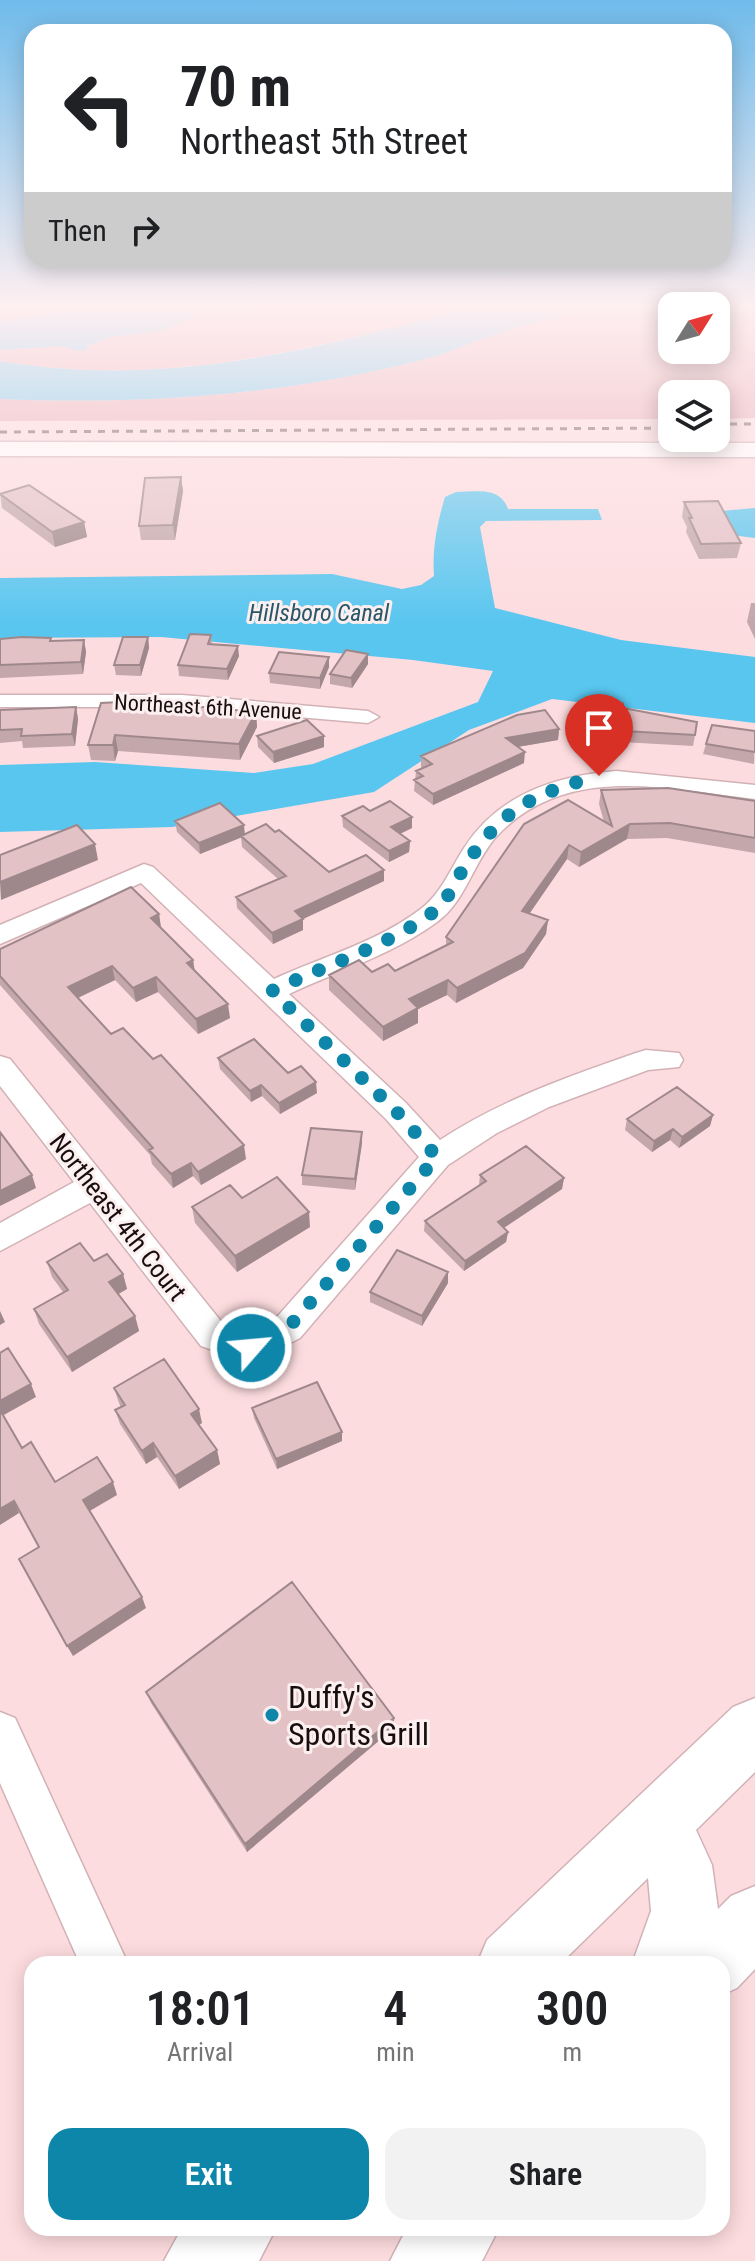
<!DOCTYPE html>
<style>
body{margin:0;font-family:"Roboto Condensed",sans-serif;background:#f2f2f2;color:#202124;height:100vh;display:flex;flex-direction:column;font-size:30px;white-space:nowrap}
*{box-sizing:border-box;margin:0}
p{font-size:26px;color:#757577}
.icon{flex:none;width:44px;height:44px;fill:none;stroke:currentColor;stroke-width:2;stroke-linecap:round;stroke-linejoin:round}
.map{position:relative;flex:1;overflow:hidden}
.details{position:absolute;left:24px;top:1956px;width:706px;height:280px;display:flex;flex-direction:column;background:#fff;border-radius:24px;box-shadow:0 4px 20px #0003}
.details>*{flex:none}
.guide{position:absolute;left:24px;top:24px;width:708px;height:244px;border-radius:24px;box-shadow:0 4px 20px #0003;background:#fff;color:#202124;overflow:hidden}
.needle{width:52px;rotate:53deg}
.fabs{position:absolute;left:658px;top:292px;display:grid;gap:16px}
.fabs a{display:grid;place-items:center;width:72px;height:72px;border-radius:16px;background:#fff;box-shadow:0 4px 20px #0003;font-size:40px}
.pin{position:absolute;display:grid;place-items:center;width:68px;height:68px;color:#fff;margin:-82px -34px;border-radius:50% 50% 50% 0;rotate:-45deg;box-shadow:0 0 8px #0007}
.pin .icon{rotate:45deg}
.me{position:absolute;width:88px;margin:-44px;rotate:63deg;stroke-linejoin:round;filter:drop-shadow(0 0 6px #0008)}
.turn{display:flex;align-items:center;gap:28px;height:168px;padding:0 24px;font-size:36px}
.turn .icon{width:104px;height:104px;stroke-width:2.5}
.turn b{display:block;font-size:56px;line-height:68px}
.then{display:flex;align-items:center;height:76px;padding:0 24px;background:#0003;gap:16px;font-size:30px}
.eta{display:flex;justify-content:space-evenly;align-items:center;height:136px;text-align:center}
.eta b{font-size:48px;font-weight:600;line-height:56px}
.primary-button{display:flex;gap:16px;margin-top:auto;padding:16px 24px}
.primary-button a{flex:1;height:92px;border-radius:24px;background:#0d86aa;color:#fff;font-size:32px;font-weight:600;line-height:92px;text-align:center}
.primary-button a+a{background:#f2f2f2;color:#202124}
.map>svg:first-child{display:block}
</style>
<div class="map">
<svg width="755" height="2261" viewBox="0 0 755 2261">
<rect width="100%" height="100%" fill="#fddcdf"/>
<!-- green -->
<path fill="#e8a8b0" d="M91,307L82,311L0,322V308Z
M215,307H471C311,349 166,389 0,361V350L64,346L76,351L109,337L164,330Z
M593,307H672V350H716V307H755V418L716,419V394H672V419L0,421V399C146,405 294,395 436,356C459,349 481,338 505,331C534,322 564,315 593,307Z"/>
<!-- water -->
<path fill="#59c6ef" d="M91,307H215L164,330L110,337L87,346L86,350L76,351L64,346L0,350V322Z
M471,307H593C564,315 534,322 505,331C481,338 459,349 436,356C294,395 146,405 0,399V361C165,389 313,350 471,307Z
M456,492C476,492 500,486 508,509H598L602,520L486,521L480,527L495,608L621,640L755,657V723L552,699L469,730L374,792L172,827L0,832V765L95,762L254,773L313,764L478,702L493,671L413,660L161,637L0,638V578L332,574L402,589L421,585L434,576C432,548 437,524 445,497Z
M755,508V538L731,535L721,511Z"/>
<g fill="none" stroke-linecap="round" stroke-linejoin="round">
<defs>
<path id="street" d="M0,695H182L368,711L379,717L368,723L182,707H0Z
M616,771L755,785V799C666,789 565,762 496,837C473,863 466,901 437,922C394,954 338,971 289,994L406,1103L440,1140C501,1100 567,1077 636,1053L646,1050L679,1053L683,1060L679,1067L648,1070L549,1107L497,1133L448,1165L300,1338L251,1363L201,1346L90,1203L0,1251V1223L74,1182L0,1086V1056L10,1059L224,1325L248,1332L276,1318L419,1157L386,1119L141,883L0,944V925L144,864L153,867L274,979C322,957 380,941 422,908C442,892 451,868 464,848C499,794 555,776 616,771Z
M0,1712L15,1718L128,1964H80L0,1783Z"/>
<path id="secondary" d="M0,442L755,443V457L0,456Z"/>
<path id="primary" d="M755,1698V1772L696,1830L712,1865L718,1909L731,1896L755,1886V1969L737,1988L722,1995V1964H632L651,1911L648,1878L560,1964H477L487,1940L733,1707Z
M182,2228H276L259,2261H164Z
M407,2228H499L482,2261H390Z"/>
</defs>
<!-- street casing -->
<use href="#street" stroke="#d2b2b6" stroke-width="3"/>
<!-- secondary casing -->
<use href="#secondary" stroke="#d2b2b6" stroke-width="3"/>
<!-- primary casing -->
<use href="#primary" stroke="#d2b2b6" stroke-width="3"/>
<!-- street -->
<use href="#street" fill="#fff" fill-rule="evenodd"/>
<!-- secondary -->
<use href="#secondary" fill="#fff" fill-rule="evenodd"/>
<!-- primary -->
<use href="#primary" fill="#fff" fill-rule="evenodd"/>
<!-- rail -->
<path stroke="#645254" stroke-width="3" stroke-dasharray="7 7" stroke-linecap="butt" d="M716,424H755
M0,432L672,428"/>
</g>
<!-- wall -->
<path fill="#c3a7aa" d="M181,477L183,491L175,540H141L139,526Z
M0,493L84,522L87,537L55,547L2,508Z
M684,502L741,543L737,558L699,559L686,532L687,527L682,517Z
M751,603H755V639L747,622Z
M211,635L212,644L239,656L228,680L179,676L178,665Z
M148,637L149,648L141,676L116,675L114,665Z
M0,639L52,641L84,640L86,652L83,674L0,678Z
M329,657V667L320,689L270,683L269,673Z
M368,664L352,688L330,684V674Z
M597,701L623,708L695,735L693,746L586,740L585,718L587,707H596Z
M101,703L256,712L257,727L240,760L118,751L115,761L91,760L88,745Z
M76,707L78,719L75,746L23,748L22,741L0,743V710Z
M559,729L558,740L518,747L524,763L433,805L414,791L416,771L422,768L421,767V756Z
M755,731L754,764L703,754L706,744Z
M257,736H324V747L274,763L258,747Z
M601,790L755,801V853L667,838L627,839L579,867L567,859L529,914L548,920L546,934L523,968L456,1003L447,995L418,1009V1023L383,1041L329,990V975L395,971L446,946V937L524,824L604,822L599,804Z
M370,811L412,828L400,834L410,841L409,852L389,862L343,827L342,816Z
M175,821L244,834L329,872L384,870V881L303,919V930L273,944L237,908L236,897L278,879L242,847L241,837L200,854L177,832Z
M159,914L161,928L193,960L195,971L230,1018L198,1034L158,992L136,1002L115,980L78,998L111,1034L246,1159L201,1185L193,1176L173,1188L152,1164L150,1155L0,985V949Z
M218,1058L288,1073L317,1093L280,1114L262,1096L251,1102L220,1069Z
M713,1115L710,1126L679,1148L670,1140L652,1152L625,1130L627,1119Z
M362,1143L355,1190L302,1185V1175Z
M480,1175L564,1178L562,1189L504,1228L508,1232L506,1242L464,1271L424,1231L425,1221L479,1185Z
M242,1198L310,1227L237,1272L195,1223L192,1207Z
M94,1261L123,1274L127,1289L118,1294L135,1316L139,1331L72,1372L39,1324L34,1309L63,1292L52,1277L47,1262Z
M448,1272V1283L422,1326L370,1302V1292Z
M114,1388L202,1423L199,1425L217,1450L220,1464L179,1489L157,1457L146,1464L120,1424L115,1410L121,1407L119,1403Z
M252,1408L342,1432V1441L277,1469L254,1418Z
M146,1692L394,1728L247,1852L151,1703Z"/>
<!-- shaded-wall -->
<path fill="#9f888b" d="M181,477L183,491L175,540L173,525Z
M84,522L87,537L55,547L52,532Z
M148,637L149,648L141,676L140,665Z
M84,640L86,652L83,674L81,662Z
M238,646L239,656L228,680L227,669Z
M368,654V664L352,688L351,678Z
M329,657V667L320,689V678Z
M76,707L78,719L75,746L72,734Z
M256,712L257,727L240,760L239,744Z
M559,729L558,740L505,749L506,738Z
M115,735L118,751L115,761L113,745Z
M324,736V747L274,763L273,752Z
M525,752L524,763L433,805V794Z
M412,817V828L391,838V827Z
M630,824L627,839L579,867L581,852Z
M244,825L245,836L200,854L199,843Z
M410,841L409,852L389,862V851Z
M95,844L98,860L1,900L0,882Z
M569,845L567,859L521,926L522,911Z
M384,870V881L303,919V930L273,944L272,933L295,911Z
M159,914L161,928L151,918Z
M548,920L546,934L523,968L456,1003L457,988Z
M193,960L195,974L187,963Z
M112,966L115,980L71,1001L68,987Z
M156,977L158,992L136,1002L133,988Z
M448,980L447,995L418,1009V1023L383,1041V1027L409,999Z
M228,1004L230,1018L198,1034L196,1019Z
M316,1082L317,1093L280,1114L279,1103Z
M261,1085L262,1096L251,1102L250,1091Z
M713,1115L710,1126L679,1148L682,1137Z
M673,1129L670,1140L652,1152L654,1141Z
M362,1132V1143L355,1190V1179Z
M244,1145L246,1159L201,1185L198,1172Z
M191,1163L193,1176L173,1188L171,1174Z
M32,1175L36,1188L0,1206V1191Z
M564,1178L562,1189L496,1233L498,1222Z
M309,1212L310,1227L237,1272L235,1256Z
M508,1232L506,1242L464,1271L465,1261Z
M448,1272V1283L422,1326V1316Z
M123,1274L127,1289L113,1297L109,1282Z
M0,1311L5,1322L0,1325Z
M135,1316L139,1331L72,1372L67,1357Z
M31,1384L36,1397L2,1416L0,1412V1401Z
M199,1409L202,1423L194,1428L191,1414Z
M342,1432V1441L277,1469L276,1459Z
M153,1443L157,1457L146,1464L142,1451Z
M217,1450L220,1464L179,1489L175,1476Z
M113,1482L117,1495L88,1512L83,1500Z
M14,1501L19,1513L0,1525V1509Z
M142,1597L146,1608L73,1656L67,1646Z
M394,1718V1728L247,1852L245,1844Z"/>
<!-- building -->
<path fill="#e3c2c6" stroke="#9f888b" stroke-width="2" d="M181,477L173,525L139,526L145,478Z
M29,485L84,522L52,532L0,494Z
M718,501L741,543L701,544L689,518H692L684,502Z
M190,634L211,635L208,644L238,646L227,669L178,665Z
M22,637L51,638L50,641L84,640L81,662L0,665V639Z
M123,637H148L140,665H114Z
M346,650L368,654L351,678L330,674Z
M279,652L329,657L320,678L269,673Z
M139,701L256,712L239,744L115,735L113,745H88L101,703Z
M597,701L623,703V708L697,722L695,735L588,729L587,707H597Z
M76,707L72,734L21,736L22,729L0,730V710Z
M545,710L559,729L506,738L525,752L433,794L414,780L423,776L416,771L432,764L421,756L517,715Z
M307,720L324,736L273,752L257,736Z
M712,725L755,731V752L706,744Z
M668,788L755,801V838L670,823L630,824L581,852L569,845L522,911L548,920L525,953L457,988L448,980L409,999L418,1008L383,1027L329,975L359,960L372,972L388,964L395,971L453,942L446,937L524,824L568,800L612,826L601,790Z
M390,801L412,817L391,827L410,841L389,851L342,816L363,806L370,811Z
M220,803L244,825L199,843L175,821Z
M266,824L275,832L279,830L329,872L366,855L384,870L295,911L303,919L272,933L236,897L286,876L241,836Z
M77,825L95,844L0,882V855Z
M131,887L159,914L151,918L193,960L187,963L228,1004L196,1019L156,977L133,988L112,966L68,987L111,1034L123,1028L153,1059L161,1055L244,1145L198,1172L191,1163L171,1174L149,1150L153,1148L0,976V949Z
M254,1039L288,1073L301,1066L316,1082L279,1103L261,1085L250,1091L218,1058Z
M677,1087L713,1115L682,1137L673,1129L654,1141L627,1119Z
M311,1128L362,1132L355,1179L302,1175Z
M0,1132L32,1175L0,1191Z
M526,1146L564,1178L498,1222L508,1232L465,1261L425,1221L486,1181L480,1175Z
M277,1177L309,1212L235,1256L192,1207L230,1185L242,1198Z
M80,1243L94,1261L107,1254L123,1274L109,1282L135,1316L67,1357L34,1309L68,1290L47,1262Z
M397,1250L448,1272L422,1316L370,1292Z
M8,1348L31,1384L0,1401V1353Z
M164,1359L199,1409L191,1414L217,1450L175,1476L153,1443L142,1451L115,1410L125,1405L114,1388Z
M317,1382L342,1432L276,1459L252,1408Z
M0,1410L22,1448L31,1442L55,1482L97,1457L113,1482L83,1500L142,1597L67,1646L19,1559L39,1547L14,1501L0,1509Z
M292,1582L394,1718L245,1844L146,1692Z"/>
<!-- sky -->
<linearGradient id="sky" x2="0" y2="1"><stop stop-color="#6fbbeb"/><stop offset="0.49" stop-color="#feeff1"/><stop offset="1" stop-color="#feeff1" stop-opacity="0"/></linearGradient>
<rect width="755" height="624" fill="url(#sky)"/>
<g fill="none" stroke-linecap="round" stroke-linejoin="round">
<!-- route -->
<path stroke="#0d86aa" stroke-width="14" stroke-dasharray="0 25.2" d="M251,1348L288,1328L437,1157L396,1111L272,991C323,966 391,945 436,910C449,899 457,878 466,864C505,807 533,794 599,776"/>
</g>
<!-- markers -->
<circle fill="#0d86aa" stroke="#fceff0" stroke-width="3" cx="272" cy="1715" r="8"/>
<g text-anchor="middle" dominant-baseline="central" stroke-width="6" stroke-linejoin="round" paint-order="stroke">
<!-- far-street labels -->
<g font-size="22" fill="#180d0f" stroke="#fceff0">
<text transform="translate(208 707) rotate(3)">Northeast 6th Avenue</text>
</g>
<!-- far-water labels -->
<g font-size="24" font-style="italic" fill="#295769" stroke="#fceff0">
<text x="319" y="613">Hillsboro Canal</text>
</g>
<!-- street labels -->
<g font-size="26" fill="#180d0f" stroke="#fceff0">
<text transform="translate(118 1217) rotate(52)">Northeast 4th Court</text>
</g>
<!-- near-poi labels -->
<g font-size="32" fill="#180d0f" stroke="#fceff0" text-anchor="start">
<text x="288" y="1697">Duffy's<tspan x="288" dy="37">Sports Grill</tspan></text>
</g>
</g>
</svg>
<div class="fabs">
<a><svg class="needle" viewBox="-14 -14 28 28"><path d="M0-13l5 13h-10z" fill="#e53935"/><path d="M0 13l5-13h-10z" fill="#757577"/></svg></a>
<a><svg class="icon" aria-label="layers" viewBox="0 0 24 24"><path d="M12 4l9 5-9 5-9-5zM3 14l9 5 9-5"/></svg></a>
</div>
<div class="pin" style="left:599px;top:776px;background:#d93025"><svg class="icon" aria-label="arrive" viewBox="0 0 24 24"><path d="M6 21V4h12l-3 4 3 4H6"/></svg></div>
<svg class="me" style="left:251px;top:1348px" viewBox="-20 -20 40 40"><circle r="17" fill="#0d86aa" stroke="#fff" stroke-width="3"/><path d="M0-11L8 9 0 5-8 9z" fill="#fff"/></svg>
<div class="guide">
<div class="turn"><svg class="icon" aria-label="left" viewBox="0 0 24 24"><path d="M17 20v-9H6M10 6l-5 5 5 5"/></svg><div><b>70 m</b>Northeast 5th Street</div></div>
<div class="then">Then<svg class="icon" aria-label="right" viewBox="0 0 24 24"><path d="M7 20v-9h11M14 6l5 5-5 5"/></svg></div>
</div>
<section class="details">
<div class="eta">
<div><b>18:01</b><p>Arrival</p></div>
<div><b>4</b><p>min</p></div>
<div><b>300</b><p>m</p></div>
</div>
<div class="primary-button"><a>Exit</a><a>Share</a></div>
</section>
</div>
